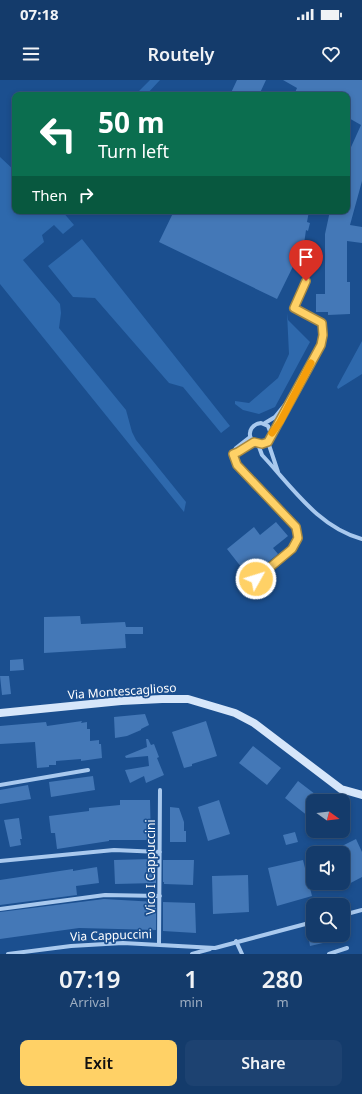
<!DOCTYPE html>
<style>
body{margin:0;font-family:"Noto Sans",sans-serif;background:#1d4271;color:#f1f3f6;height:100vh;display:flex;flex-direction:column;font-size:15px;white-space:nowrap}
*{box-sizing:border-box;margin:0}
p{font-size:13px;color:#9dadc1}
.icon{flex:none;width:22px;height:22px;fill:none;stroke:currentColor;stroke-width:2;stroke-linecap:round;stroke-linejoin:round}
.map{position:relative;height:874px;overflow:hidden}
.drawer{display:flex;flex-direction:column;background:#143b6b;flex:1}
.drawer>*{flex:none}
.hud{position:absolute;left:12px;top:12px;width:338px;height:122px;border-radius:8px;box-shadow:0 2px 6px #0003,0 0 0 1px #33557e;background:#0b6e4f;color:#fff;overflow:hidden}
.needle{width:26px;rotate:105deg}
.tools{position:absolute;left:306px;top:714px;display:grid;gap:8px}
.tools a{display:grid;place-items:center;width:44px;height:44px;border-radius:8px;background:#143b6b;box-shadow:0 2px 6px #0003,0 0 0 1px #33557e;font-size:20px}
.pin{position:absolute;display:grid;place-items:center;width:34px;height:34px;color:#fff;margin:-41px -17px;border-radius:50% 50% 50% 0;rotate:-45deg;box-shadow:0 0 4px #0007}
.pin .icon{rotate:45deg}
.me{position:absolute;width:44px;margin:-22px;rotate:51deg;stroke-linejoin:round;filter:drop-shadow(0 0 3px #0008)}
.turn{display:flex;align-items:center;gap:14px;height:84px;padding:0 20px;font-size:18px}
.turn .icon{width:52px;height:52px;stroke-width:2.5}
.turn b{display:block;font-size:28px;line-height:34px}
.then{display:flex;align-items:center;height:38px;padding:0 20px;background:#0003;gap:8px;font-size:15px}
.eta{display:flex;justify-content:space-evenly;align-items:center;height:68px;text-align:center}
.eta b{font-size:24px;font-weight:600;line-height:28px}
.primary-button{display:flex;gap:8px;margin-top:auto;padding:8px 20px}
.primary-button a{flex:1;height:46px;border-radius:8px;background:#ffd166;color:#111;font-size:16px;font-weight:600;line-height:46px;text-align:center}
.primary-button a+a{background:#1d4271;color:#f1f3f6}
.status{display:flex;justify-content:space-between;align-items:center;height:28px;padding:0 20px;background:#143b6b;direction:ltr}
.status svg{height:11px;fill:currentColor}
header{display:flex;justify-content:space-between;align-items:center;height:52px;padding:0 20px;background:#143b6b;font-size:18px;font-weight:600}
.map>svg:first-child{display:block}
</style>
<div class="status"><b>07:18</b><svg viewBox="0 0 49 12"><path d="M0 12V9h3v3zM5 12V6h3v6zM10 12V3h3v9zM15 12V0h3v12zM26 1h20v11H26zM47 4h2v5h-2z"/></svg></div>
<header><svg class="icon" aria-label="menu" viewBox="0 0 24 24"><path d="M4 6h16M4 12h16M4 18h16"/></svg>Routely<svg class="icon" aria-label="heart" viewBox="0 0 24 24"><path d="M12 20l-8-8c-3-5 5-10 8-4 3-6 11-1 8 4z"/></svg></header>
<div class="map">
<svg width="362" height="874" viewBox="0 0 362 874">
<rect width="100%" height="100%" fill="#1b4f8f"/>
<!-- green -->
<path fill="#2e69ad" d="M150,0H160L146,15H135Z
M0,77L15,91V131H62L74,145L63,154L54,145L42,155L44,162L23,180L60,224L61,233L59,248L126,330L132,352L136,360L186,422L184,432L0,204Z
M82,159L230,346L221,353L183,307L169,303L95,218L73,217L48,186Z
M287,233L288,240L310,262L275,327L259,334L243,330L235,324V321L249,323L278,298L289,274Z
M362,261V294L338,309L337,307Z"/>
<!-- building -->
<path fill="#4478b7" d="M237,0H266L259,15H230Z
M283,0H362V101L350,145L362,147V163L347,161V202H350V234L328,235V232H316V214H325V154L330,131H347V76L361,45L347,37V15H294L297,8Z
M174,131H309L307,142L310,143L308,151L306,150L304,164L277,219L159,162Z
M276,442L288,456L273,468L278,474L249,497L227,469L254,447L260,455Z
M80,536L81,544L125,542L126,547H143V554H125L126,568L44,573V537Z
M23,579L24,590L10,591V580Z
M0,596H9L11,614L2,615Z
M145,634L149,645L141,649V650L127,656L115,658L114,637Z
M82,641L81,643L87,642V649H90V661L99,660V664H101L102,678L81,681V679L56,681V685H49V687L37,688L35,662L0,664V646L46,642L47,646Z
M206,641L217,676L192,684V686L184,688L172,652Z
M146,659H148L151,665L154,664L159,677L157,678L164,695L146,703L144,696L130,703L125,690L149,686L148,676L126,678L125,676L147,667Z
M253,666L281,688L267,705L239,683Z
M93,696L95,710L51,717L49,702Z
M298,701L324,721H313V740L285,718Z
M28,705L31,719L0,724V710Z
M120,720H150L151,760H109V761L57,769L55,753H51L49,736L89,731V728L120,725Z
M219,720L230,754L208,761L198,727Z
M170,727L179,728L184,742V751H186V762H170Z
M19,738L22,759H20L21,765L10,767L4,740Z
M295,752L298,762L286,765L283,755Z
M356,759L362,772V797L343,807V773H328Z
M152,779L156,780V803L115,804L114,780Z
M163,780H194L193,805L164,804V802H163Z
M303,780L312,816L277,826L268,788Z
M97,787L99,803L76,806L77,815L0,825V800L73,789V791Z
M248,795L249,832L213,834L212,796Z
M104,819L156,822V850L79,848L0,859V832Z
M163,822L195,823L196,853L163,851Z
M308,855H321L323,863L310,866Z"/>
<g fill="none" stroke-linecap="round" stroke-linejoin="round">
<!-- street -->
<path stroke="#a9c9ee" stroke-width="4" d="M265,343L275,337L288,321
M271,354L268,346L261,343C243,345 248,371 268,362L321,265L323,255L322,243L294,228L306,201
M250,357L236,368L233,374L237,385L296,447L298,458L292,469L256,499
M268,362L278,392
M258,364L262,375C292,407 318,447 362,459
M233,374L238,372L254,362
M0,705L88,690
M0,781L114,770L160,772
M0,829L105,815L160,816
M343,835L362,830
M236,861L242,874
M159,864L160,710
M8,874L71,866L123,863L215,868L313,842
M192,874L210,869
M329,874L347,868"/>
<!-- secondary -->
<path stroke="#d6e6fa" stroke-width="8" d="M0,633L121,621L162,619H188L235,633L254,643L341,709L362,715"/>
</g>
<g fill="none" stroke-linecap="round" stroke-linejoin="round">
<defs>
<path id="route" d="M256,499L292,469L298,458L296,447L237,385L233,374L238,372L254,362L262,364L268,362L321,265L323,255L322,243L294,228L306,201"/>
</defs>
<!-- route casing -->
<use href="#route" stroke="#a68842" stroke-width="10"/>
<!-- route -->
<use href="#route" stroke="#ffd166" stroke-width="7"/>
<!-- slow -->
<path stroke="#f59e0b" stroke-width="7" d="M272,353L280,342L311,283"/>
</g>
<g text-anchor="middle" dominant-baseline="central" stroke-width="3.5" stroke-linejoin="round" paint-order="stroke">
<!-- street labels -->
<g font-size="12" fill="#fff" stroke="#1b4f8f">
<text transform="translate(122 611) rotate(-4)">Via Montescaglioso</text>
<text transform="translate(150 787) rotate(-90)">Vico I Cappuccini</text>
<text transform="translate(111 855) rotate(-2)">Via Cappuccini</text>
</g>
</g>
</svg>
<div class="tools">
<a><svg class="needle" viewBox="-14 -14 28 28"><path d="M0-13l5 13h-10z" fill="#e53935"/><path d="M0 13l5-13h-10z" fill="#9dadc1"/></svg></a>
<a><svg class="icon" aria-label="sound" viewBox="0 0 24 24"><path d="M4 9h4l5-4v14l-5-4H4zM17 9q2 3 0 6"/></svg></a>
<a><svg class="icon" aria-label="search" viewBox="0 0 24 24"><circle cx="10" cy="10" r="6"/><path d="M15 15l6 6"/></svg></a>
</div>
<div class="pin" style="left:306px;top:201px;background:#d93025"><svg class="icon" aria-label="arrive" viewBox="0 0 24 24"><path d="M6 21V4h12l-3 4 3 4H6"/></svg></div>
<svg class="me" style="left:256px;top:499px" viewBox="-20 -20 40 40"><circle r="17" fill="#ffd166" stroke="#fff" stroke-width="3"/><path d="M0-11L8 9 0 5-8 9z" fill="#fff"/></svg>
<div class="hud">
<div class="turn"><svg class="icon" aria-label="left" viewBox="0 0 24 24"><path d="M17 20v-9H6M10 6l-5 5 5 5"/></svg><div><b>50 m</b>Turn left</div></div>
<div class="then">Then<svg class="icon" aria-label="right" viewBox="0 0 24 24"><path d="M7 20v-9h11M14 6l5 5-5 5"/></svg></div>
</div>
</div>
<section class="drawer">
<div class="eta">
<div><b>07:19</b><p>Arrival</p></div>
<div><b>1</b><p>min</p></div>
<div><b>280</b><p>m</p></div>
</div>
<div class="primary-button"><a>Exit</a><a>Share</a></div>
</section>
